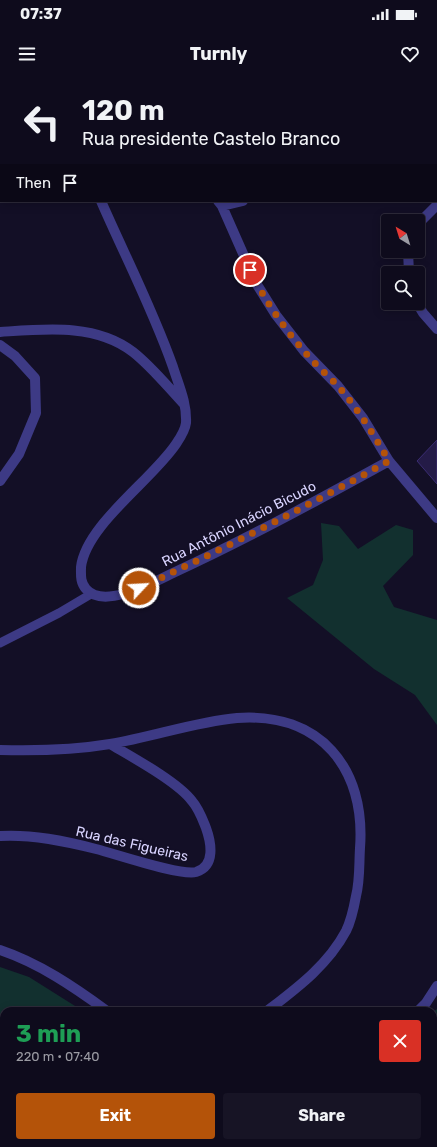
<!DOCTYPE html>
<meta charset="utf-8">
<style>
body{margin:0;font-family:Rubik,sans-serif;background:#171425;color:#f1f3f6;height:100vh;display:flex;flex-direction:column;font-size:15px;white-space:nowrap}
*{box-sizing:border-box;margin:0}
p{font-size:13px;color:#9b9ba3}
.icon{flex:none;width:22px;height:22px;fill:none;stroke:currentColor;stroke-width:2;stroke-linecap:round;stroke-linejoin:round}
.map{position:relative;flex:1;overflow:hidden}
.side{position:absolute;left:0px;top:927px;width:437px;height:140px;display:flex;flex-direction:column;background:#0e0b1c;border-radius:12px 12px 0 0;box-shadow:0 2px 10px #0003,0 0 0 1px #2e2b3b}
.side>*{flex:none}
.banner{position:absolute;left:0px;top:0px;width:437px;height:122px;box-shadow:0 2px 10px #0003,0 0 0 1px #2e2b3b;background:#0e0b1c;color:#f1f3f6;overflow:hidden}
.needle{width:26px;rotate:322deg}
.tools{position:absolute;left:381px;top:134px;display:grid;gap:8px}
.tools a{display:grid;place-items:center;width:44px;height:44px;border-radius:4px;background:#0e0b1c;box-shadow:0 2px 10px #0003,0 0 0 1px #2e2b3b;font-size:20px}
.pin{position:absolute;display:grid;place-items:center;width:34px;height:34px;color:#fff;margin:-17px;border:2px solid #fff;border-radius:50%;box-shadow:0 1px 4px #0007}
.me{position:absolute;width:44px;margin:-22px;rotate:65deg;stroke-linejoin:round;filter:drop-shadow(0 0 3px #0008)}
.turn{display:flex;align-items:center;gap:14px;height:84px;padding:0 16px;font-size:18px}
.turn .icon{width:52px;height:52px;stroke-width:2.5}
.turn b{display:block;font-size:28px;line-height:34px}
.then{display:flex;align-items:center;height:38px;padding:0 16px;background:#0003;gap:8px;font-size:15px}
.round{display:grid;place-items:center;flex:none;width:42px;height:42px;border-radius:4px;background:#171425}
.headline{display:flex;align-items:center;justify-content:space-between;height:68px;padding:0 16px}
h1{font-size:24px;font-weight:700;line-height:30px;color:#1e9e55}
.cta{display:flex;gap:8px;margin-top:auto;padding:8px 16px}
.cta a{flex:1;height:46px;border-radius:4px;background:#b45309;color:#fff;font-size:16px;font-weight:700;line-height:46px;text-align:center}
.cta a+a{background:#171425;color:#f1f3f6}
.status{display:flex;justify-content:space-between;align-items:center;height:28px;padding:0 20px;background:#0e0b1c;direction:ltr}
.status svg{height:11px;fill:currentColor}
header{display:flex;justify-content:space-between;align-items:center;height:52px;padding:0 16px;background:#0e0b1c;font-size:18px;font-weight:700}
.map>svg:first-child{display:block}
</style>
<div class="status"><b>07:37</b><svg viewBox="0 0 49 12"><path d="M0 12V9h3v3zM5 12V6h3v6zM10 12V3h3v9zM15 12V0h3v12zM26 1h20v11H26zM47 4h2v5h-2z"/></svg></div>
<header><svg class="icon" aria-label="menu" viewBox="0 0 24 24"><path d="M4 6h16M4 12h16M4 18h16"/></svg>Turnly<svg class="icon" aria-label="heart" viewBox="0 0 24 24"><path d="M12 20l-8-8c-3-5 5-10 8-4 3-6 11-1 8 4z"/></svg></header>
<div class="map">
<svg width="437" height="1067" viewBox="0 0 437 1067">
<rect width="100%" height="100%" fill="#130f26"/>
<!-- green -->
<path fill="#12302f" d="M321,443L339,446L358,469L396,445L413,450V475L383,506L394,527L437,540V645L415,615L374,589L287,518L313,505L323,480Z
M0,887L29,897L83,931H4V1030L0,1026Z
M437,929V982L433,986V932Z
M54,1063H203L174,1067H60Z"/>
<!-- building -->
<path fill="#241b47" stroke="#3b2d73" d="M437,360V404L417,381Z"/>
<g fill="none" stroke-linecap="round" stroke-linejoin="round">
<!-- lane -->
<path stroke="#3d3a85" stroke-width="9" d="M0,563L59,533L91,514"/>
<!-- street -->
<path stroke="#3d3a85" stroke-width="10" d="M52,0V1
M93,0L94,1
M249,0L250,1
M436,7H437
M436,39L437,38
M101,121C125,176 153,230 173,287C179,306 187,323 186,343C185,351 180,358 176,364C152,400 86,445 81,487C81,495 80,502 86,509C104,530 154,502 173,493C247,459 318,420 389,381
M218,121L222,126L256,203L276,235L304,271L338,306L363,338L389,381L437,438
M222,126L243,121
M418,144L437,125
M408,171L409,193
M417,223L423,233L437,249
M0,252C44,249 96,243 133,272C152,287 167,306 183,323
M0,265L15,276L35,298L36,333L19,374L0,401
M0,670C36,671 74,670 110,664C153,657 194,642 237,638C320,632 366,688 360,768C359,784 360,801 356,816C354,827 351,841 346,851C328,885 297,908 267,931
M0,756C32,754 65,761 96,769C116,774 180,796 196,792C216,786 211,762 206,748C202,738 199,729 192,721C178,702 132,677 110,664
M0,870C39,883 74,907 107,931
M418,931L426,923L437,906
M433,1003L437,1000
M0,1063L4,1067
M324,1067L330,1063"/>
</g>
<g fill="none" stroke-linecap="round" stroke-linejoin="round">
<!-- route -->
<path stroke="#b45309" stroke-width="7" stroke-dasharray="0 12.6" d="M139,508C224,469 307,426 389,381C374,355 358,329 338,306C327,294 314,284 304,271C283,247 264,219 250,190"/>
</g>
<g text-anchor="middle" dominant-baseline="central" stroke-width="3.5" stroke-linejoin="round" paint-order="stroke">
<!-- street labels -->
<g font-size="14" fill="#d9d4ff" stroke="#130f26">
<text transform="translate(239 444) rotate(-27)">Rua Antônio Inácio Bicudo</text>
<text transform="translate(132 764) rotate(13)">Rua das Figueiras</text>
</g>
</g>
</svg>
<div class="tools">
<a><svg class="needle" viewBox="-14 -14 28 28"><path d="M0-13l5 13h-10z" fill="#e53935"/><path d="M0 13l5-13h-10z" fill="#9b9ba3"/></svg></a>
<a><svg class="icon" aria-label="search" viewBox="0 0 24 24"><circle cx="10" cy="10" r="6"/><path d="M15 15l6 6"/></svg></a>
</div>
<div class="pin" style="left:250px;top:190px;background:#d93025"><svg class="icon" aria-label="arrive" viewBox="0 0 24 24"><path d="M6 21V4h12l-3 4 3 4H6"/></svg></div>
<svg class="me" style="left:139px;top:508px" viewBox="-20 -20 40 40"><circle r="17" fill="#b45309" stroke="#fff" stroke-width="3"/><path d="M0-11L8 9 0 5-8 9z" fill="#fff"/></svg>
<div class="banner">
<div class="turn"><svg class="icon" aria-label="left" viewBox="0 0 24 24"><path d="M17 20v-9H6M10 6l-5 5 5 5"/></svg><div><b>120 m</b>Rua presidente Castelo Branco</div></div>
<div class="then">Then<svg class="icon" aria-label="arrive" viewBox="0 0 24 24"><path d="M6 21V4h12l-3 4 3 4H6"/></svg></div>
</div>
<section class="side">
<div class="headline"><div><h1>3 min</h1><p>220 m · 07:40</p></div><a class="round" style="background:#d93025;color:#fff"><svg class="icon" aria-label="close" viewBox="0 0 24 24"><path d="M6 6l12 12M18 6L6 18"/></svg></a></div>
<div class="cta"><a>Exit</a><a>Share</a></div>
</section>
</div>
